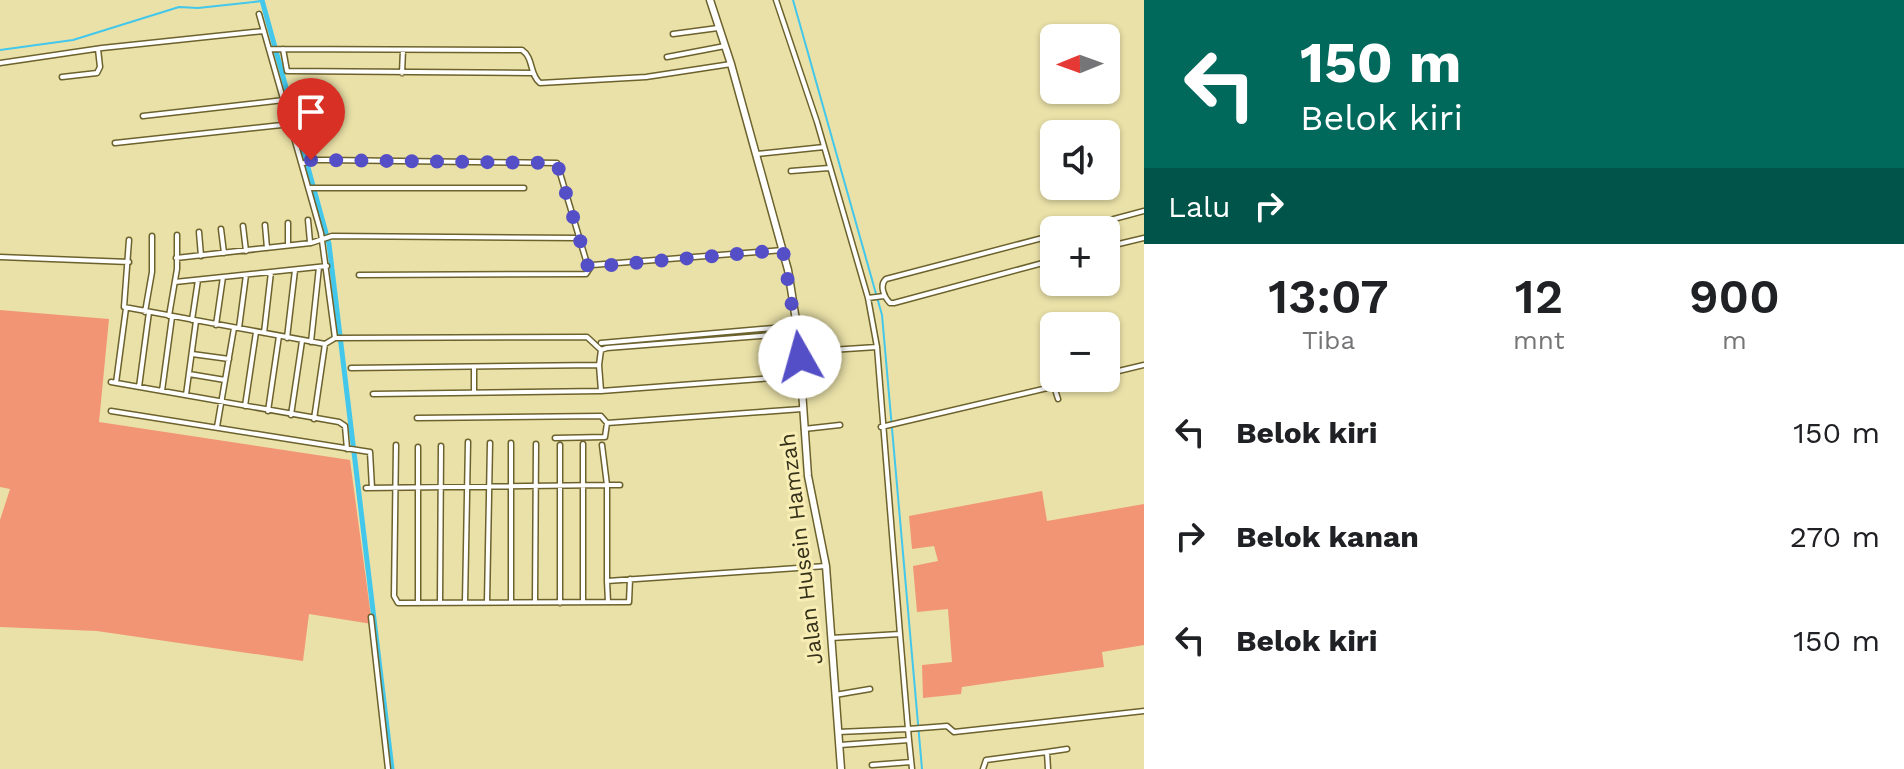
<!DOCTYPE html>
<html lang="id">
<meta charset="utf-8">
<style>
body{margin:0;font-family:"Work Sans",sans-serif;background:#f2f2f2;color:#202124;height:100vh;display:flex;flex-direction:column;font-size:30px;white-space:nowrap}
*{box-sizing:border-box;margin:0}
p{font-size:26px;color:#757577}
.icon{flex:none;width:44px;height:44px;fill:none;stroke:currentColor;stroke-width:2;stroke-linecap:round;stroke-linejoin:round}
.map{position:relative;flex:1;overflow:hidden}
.panel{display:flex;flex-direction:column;background:#fff;width:760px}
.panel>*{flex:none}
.top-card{background:#00695c;color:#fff;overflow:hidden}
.needle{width:52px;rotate:269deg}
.fabs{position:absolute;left:1040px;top:24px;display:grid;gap:16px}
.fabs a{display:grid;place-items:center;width:80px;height:80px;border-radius:12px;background:#fff;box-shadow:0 2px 6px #0004;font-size:40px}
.pin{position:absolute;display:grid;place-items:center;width:68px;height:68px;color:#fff;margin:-82px -34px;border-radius:50% 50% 50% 0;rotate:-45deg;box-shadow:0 0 8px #0007}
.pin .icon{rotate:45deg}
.me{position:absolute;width:88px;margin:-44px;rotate:353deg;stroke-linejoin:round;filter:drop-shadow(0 0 6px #0008)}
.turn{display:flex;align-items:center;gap:28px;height:168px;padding:0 24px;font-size:36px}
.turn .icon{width:104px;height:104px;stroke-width:2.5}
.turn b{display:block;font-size:56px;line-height:68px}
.then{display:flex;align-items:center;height:76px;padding:0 24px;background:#0003;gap:16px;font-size:30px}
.eta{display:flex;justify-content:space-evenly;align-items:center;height:136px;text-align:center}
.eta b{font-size:48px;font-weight:600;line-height:56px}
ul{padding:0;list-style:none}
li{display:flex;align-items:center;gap:24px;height:104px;padding:0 24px}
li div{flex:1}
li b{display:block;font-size:30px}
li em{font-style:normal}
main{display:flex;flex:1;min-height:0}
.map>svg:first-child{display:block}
</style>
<main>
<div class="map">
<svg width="1144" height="769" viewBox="0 0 1144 769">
<rect width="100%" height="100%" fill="#eae1a8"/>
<!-- forest -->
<path fill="#f29575" d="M0,310L109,319L99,422L350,460L372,624L309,614L303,661L97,631L0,627V520L10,489L0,487Z
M1042,491L1047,521L1144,504V645L1102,652L1104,667L962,687L961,694L923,698L922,665L952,662L948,609L917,612L913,566L938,561L934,546L912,549L909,516Z"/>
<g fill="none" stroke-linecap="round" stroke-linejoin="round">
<!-- stream -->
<path stroke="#43c7eb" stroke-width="2" d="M793,0L882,315L922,769
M0,50L73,40L179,7L198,8L262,1"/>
<!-- canal -->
<path stroke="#43c7eb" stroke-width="5" d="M262,0L329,244L392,769"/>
<defs>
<path id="street" d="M776,0L817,122L868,298L877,347L900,634
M259,14L321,233L335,338
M673,34L718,28
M269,49L522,50C534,58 529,74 540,83L646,77L731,64
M283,49L287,71L532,73
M667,57L725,46
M0,63L102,48L264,31
M402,73L403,50
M62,77L97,73L100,67L98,49
M143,116L284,100
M115,143L291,124
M757,154L824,147
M302,164L311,160H327L557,163L588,267
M791,171L829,168
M310,188H524
M308,220L310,242
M288,223V245
M265,225L267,248
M243,226L246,251
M221,229L224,253
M1073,230L1144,211
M199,232L201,256
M1054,235L886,279C879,285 884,297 890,303H894L1054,260
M129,240L124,307L325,344
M1106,247L1144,238
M0,257L129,262
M176,258L311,243L332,236L579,238
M359,275L586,274L592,265L783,250
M175,282L327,266
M868,298L884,296
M145,312L152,272V236
M169,316L177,269V235
M192,320L198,280
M216,325L223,277
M239,328L246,275
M264,333L271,272
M287,338L295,270
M311,342L319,267
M601,343L797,326
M800,352L877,347
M192,354L229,359
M474,367V392
M351,368L599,365
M189,374L225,380
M1050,374L1058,399
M1106,374L1144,365
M111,382L339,422L345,426L347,449
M116,383L126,308
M139,387L149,312
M162,391L172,317
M601,391L800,376
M373,394L601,391L599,365L601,350L607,348L798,333
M186,395L196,321
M245,406L256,332
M111,411L370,452L372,488
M268,411L279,336
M291,415L302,341
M417,418L601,416L607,423L802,409
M314,419L325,344L335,338L587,337L601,350
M217,427L234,328
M881,427L1090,378
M804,429L840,425
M555,438L605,437L607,423
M396,445L394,596L398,603L629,602L630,579
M602,445L607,485H620
M418,447V603
M366,488L607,485V581
M465,602L468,442
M487,602L490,443
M511,602V443
M535,602L536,444
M583,602V444
M608,602L607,581L826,566
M440,603L441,446
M560,603V445
M371,617L388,769
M831,638L900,634L908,729L838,732
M835,695L870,689
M909,740L908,729L947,726L954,732L1144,711
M840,745L909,740L912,769
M872,765L911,762
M983,769L986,760L1047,752
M1048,769L1047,752L1067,749"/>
<path id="secondary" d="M710,0L731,64L788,270L798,333L808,476L826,566L841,769"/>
</defs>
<!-- street casing -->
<use href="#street" stroke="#6c622d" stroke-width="7"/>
<!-- secondary casing -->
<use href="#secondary" stroke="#6c622d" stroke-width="9"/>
<!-- street -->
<use href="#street" stroke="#fff" stroke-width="4"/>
<!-- secondary -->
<use href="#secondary" stroke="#fff" stroke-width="6"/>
</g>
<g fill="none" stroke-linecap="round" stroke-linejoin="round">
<!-- route -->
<path stroke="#554fc7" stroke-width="14" stroke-dasharray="0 25.2" d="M311,160L557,163L588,267L783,250L800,357"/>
</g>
<g text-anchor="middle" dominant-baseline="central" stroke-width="6" stroke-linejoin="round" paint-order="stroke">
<!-- street labels -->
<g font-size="22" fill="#35311a" stroke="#f8eeb5">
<text transform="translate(801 549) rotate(-97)">Jalan Husein Hamzah</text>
</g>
</g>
</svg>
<div class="fabs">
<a><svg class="needle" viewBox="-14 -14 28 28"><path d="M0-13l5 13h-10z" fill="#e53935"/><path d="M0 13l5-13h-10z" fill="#757577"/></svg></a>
<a><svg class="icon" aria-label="sound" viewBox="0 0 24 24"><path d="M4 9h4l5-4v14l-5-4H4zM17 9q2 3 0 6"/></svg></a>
<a>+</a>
<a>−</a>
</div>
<div class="pin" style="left:311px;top:160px;background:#d93025"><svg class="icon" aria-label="arrive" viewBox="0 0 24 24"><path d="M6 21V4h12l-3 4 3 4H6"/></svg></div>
<svg class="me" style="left:800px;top:357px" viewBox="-20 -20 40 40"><circle r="19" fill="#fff"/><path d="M0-13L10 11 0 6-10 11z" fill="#554fc7"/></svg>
</div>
<section class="panel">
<div class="top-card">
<div class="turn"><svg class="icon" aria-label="left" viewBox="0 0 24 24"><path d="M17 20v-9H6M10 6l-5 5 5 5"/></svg><div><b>150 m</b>Belok kiri</div></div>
<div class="then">Lalu<svg class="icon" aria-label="right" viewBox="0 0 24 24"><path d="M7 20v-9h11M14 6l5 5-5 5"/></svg></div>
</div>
<div class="eta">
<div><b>13:07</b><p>Tiba</p></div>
<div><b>12</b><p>mnt</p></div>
<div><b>900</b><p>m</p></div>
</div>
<ul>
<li><svg class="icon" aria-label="left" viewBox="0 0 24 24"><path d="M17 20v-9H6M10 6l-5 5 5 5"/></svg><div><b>Belok kiri</b></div><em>150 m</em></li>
<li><svg class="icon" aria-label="right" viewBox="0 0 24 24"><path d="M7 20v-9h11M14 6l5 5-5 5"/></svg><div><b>Belok kanan</b></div><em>270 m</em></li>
<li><svg class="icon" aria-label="left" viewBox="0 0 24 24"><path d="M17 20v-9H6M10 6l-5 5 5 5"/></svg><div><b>Belok kiri</b></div><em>150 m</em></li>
</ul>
</section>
</main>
